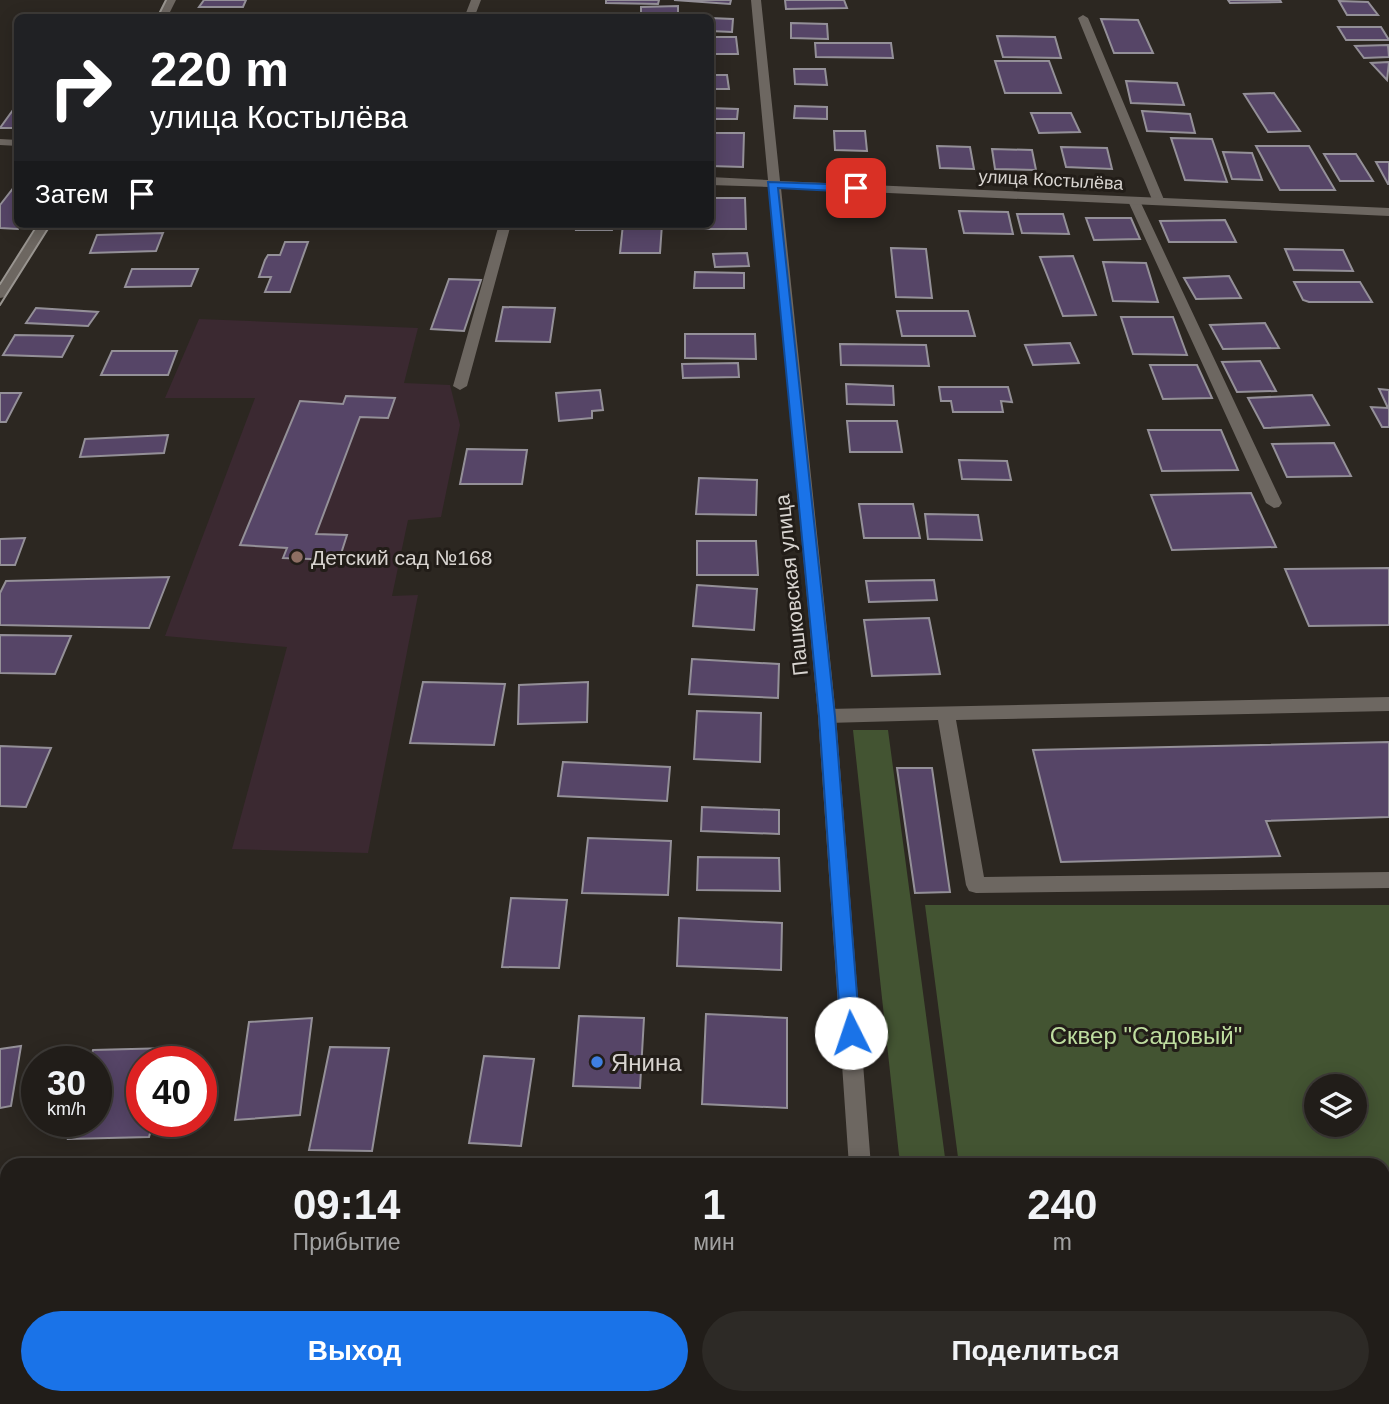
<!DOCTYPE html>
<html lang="ru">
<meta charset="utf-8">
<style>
body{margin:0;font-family:Arial,sans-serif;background:#2d2a26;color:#f1f3f6;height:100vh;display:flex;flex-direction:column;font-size:26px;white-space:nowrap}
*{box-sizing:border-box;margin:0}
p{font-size:23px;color:#a2a2a2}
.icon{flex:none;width:38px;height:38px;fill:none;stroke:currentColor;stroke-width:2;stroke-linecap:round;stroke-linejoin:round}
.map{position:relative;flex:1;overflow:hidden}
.sheet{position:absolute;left:0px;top:1158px;width:1390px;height:247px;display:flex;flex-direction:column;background:#211d19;border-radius:21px 21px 0 0;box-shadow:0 4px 18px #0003,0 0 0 2px #3e3b38}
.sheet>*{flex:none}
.banner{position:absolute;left:14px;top:14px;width:700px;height:214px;border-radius:10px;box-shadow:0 4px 18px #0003,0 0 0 2px #3e3b38;background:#202124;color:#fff;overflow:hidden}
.buttons{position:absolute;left:1304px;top:1074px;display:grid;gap:14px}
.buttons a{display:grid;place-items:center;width:63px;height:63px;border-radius:50%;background:#211d19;box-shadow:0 4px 18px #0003,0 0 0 2px #3e3b38;font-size:35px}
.speed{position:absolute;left:21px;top:1046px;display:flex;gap:14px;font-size:35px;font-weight:700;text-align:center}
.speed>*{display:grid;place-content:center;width:91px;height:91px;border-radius:50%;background:#211d19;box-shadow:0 4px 18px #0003,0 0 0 2px #3e3b38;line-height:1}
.speed small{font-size:18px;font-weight:400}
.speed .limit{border:10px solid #d22;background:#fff;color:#111}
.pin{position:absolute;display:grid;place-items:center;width:60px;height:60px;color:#fff;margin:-30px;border-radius:14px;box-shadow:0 4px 10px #0006}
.me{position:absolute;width:77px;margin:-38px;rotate:356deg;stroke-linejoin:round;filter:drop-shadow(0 0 5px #0008)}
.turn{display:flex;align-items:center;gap:24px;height:147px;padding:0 21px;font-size:32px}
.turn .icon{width:91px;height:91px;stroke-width:2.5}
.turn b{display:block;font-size:49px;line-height:60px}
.then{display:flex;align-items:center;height:66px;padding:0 21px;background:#0003;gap:14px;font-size:26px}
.eta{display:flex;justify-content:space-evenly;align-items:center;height:119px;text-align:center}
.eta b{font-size:42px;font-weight:600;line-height:49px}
.primary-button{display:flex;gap:14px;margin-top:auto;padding:14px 21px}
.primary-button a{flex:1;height:80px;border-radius:42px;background:#1a73e8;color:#fff;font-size:28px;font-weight:600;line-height:80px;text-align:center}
.primary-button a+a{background:#2d2a26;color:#f1f3f6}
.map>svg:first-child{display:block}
</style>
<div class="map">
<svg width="1389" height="1404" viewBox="0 0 1389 1404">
<rect width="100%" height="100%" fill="#2c2721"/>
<!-- education -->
<path fill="#3b2931" d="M199,319L418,328L404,383L450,385L460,425L441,517L408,520L392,596L418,595L368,853L232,849L287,647L165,636L255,398H165Z"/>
<!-- green -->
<path fill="#435432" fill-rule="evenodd" d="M853,730H888L946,1165H902L899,1155Z
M925,905H1389V1202H1383L1382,1166L959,1165ZM1316,1087H1354V1125H1316Z
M0,1254L7,1256V1398H46L45,1404H0Z"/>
<!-- building -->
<path fill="#564567" stroke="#949098" stroke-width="2" d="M204,0H246L243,7H199Z
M606,0H659L658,4L606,3Z
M674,0H731L730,4Z
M785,0H844L847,8L786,9Z
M1228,0H1280L1281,2L1230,3Z
M1339,1L1368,2L1378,15H1347Z
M678,6V16H641V7Z
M710,18L733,19L732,32L710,31Z
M1101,19L1138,20L1153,53H1114Z
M791,23L827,24L828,39L791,38Z
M1338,27H1381L1389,40H1346Z
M997,36L1055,37L1061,58L1003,57Z
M710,37H736L738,54H710Z
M815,43H891L893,58L816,57Z
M1388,45L1389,57L1364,58L1355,46Z
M995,61H1049L1061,93H1005Z
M1389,62L1387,80L1371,63Z
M794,69H825L827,85L795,84Z
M710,75H727L729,89H710Z
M1126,81L1177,83L1184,105L1131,103Z
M1274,93L1300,131L1268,132L1244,94Z
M18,103V128H0Z
M795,106L827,107V119L794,118Z
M710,108L738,109L737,119H710Z
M1142,111L1190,114L1195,133L1147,131Z
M1031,113H1071L1080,132L1039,133Z
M834,131H865L867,151L835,150Z
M710,133H744L743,167L710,166Z
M1171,138L1212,139L1227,182L1185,180Z
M937,146L970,147L974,169L940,168Z
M1256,146H1309L1335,190H1280Z
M1061,147L1107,148L1112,169L1066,167Z
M992,149L1032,150L1036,170L995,169Z
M1223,152L1252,153L1262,180L1232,179Z
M1324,154H1356L1373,181H1340Z
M1376,162H1389V184H1388Z
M18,182V224H21L18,229L0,228V205Z
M710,198H745L746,229H703V224H710Z
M959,211L1008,212L1013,234L964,233Z
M1017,214H1063L1069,234L1022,233Z
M1086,218H1131L1140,239L1094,240Z
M1225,220L1236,242H1169L1160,221Z
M577,224H613L612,230H576Z
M623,224H662L660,253H620Z
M163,233L156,251L90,253L97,235Z
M285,242H308L290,292H265L271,277H259L265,260L268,255H280Z
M891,248L926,249L932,298L896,297Z
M1285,249L1343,250L1353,271L1294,270Z
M747,253L749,266L715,267L713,254Z
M1073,256L1096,315L1063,316L1040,257Z
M1103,262L1146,263L1158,302L1113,301Z
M132,269H198L191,286L125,287Z
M695,272L744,273V288H694Z
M1229,276L1241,298L1196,299L1184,278Z
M449,279L481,280L464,331L431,329Z
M1294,282H1360L1372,302H1309L1303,300Z
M503,307L555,308L550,342L496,341Z
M36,308L98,312L88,326L26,323Z
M897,311H968L975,336H902Z
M1121,317H1173L1187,355L1133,354Z
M1265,323L1279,348L1223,349L1210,325Z
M685,334H755L756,359L685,358Z
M15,335L73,336L62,357L3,355Z
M1070,343L1079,363L1033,365L1025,345Z
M840,344L926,345L929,366L841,365Z
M112,351H177L168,375H101Z
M1260,361L1276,391L1237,392L1222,362Z
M738,363L739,377L683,378L682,364Z
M1150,365H1197L1212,398L1163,399Z
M846,384L893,386L894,405L847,404Z
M939,387H1008L1012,402L1001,401L1003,412H953L951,401H941Z
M1379,389L1389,390V427H1382L1371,407L1388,408Z
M600,390L603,410L592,411V418L559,421L556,393Z
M0,393H21L6,422H0Z
M1312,395L1329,425L1264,428L1248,398Z
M346,396L395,398L388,418L360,417L316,534L347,535L339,560L283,558L287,548L240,545L300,401L343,404Z
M847,421H897L902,452H850Z
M1148,430H1221L1238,470L1162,471Z
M168,435L164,453L80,457L85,439Z
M1334,443L1351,476L1287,477L1272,444Z
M467,449L527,450L522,484H460Z
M959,460L1007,461L1011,480L962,479Z
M699,478L757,480L756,515L696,514Z
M1251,493L1276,547L1172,550L1151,495Z
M859,504H913L920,538H864Z
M925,514L978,515L982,540L928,539Z
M25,538L15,565H0V539Z
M697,541H756L758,575H697Z
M1389,568V625L1309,626L1285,569Z
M169,577L149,628L0,625V593L6,581Z
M934,580L937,600L869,602L866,581Z
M697,585L757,589L754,630L693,626Z
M929,618L940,674L872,676L864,620Z
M0,635L71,636L55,674L0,673Z
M692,659L779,664L778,698L689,694Z
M423,682L505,684L494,745L410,743Z
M588,682L587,722L518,724L519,685Z
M697,711L761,713L760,762L694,759Z
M1389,742V817L1266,821L1280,856L1061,862L1033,750Z
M0,746L51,748L26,807L0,806Z
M563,762L670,767L667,801L558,796Z
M897,768H932L950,892L915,893Z
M702,807L779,810V834L701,831Z
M588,838L671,841L668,895L582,893Z
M698,857L779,858L780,891L697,890Z
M511,898L567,900L559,968L502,967Z
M679,918L782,923L781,970L677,966Z
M706,1014L787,1018V1108L702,1104Z
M579,1016L644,1018L640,1088L573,1086Z
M312,1018L300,1115L235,1120L249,1022Z
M21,1046L11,1106L0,1108V1049Z
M330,1047L389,1048L372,1151L309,1150Z
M170,1048L167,1062H142V1122H153L149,1137L68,1139L73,1122H96V1062H89L93,1050Z
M484,1056L534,1059L521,1146L469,1143Z
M316,1398H430L429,1404H315Z
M468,1398H554V1404H467Z
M595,1398H662L661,1404H595Z
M754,1398H857L858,1404H754Z
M857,1398H923L925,1404H858Z
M1051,1398H1104L1105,1404H1053Z
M1131,1398H1239L1241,1404H1133Z"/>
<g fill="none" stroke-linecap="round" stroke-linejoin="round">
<!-- lane -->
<path fill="#6d6761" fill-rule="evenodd" d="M471,0H481L474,18H464Z
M1083,15L1088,18L1165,202L1163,205L1153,202L1078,18Z
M1134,197L1140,201L1282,503L1279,507L1274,508L1266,503L1128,201Z
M499,224H511L467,386L460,390L453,386Z
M1389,697V711L956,720L984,877L1389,872V888L976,893L969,891L966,885L938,720L827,723L821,721L818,716L821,711L827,709Z
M695,1398H721V1404H695Z"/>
<!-- street -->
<path fill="#6d6761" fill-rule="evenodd" d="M166,0H176L167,18H157Z
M39,224H51L5,297L0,298V284Z
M1382,1256H1389V1280H1382Z"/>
<!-- secondary -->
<path fill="#6d6761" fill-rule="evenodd" d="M751,0H761L780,181L1389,208V216L781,188L836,716L871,1166H849L818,716L769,187L710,185V177L768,180Z
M0,139L18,140V146L0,145Z
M0,1193L7,1194V1218L0,1217Z
M63,1398H89L88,1404H62Z
M1292,1398H1317L1320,1404H1294Z"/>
<!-- tram-far1 -->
<path stroke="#999590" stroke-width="2" d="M157,18L166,0
M0,284L38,224
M0,305L51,224"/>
<!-- tram -->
<path stroke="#999590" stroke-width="2.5" d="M0,1191L7,1192
M0,1218L7,1219
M1382,1253H1389
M1382,1282H1389"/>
</g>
<!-- route -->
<path fill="#1a73e8" stroke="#114b97" stroke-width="2" d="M768,182L856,185L861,188L856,192L778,188L835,716L860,1033L857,1039L851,1042L844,1039L841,1033L819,716Z"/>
<!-- markers -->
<circle fill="#8d6e63" stroke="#221d18" stroke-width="2.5" cx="297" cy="557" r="7"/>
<circle fill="#3f7fe0" stroke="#221d18" stroke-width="2.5" cx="597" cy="1062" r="7"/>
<g text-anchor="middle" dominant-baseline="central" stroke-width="6" stroke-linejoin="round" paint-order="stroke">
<!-- far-street labels -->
<g font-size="18" fill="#d8d4d0" stroke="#221d18">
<text transform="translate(1051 180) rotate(3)">улица Костылёва</text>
</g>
<!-- poi labels -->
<g font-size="21" fill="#d8d4d0" stroke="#221d18" text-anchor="start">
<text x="311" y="557">Детский сад №168</text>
</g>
<!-- street labels -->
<g font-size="21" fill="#d8d4d0" stroke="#221d18">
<text transform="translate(791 585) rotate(-96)">Пашковская улица</text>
</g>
<!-- near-park labels -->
<g font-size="24" fill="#bedd9f" stroke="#221d18">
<text x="1146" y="1035">Сквер "Садовый"</text>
</g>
<!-- near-poi labels -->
<g font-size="24" fill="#d8d4d0" stroke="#221d18" text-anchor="start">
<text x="611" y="1062">Янина</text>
</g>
</g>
</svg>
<div class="buttons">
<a><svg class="icon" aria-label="layers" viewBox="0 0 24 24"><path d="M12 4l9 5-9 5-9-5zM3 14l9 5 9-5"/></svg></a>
</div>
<div class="speed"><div>30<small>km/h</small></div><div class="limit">40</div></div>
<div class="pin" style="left:856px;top:188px;background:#d93025"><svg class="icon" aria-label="arrive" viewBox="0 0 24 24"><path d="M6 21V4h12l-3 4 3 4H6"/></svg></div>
<svg class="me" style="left:851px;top:1033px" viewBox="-20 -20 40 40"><circle r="19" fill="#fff"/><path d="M0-13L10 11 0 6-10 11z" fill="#1a73e8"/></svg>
<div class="banner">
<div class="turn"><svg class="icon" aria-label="right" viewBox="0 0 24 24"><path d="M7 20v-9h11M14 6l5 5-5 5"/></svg><div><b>220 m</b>улица Костылёва</div></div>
<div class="then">Затем<svg class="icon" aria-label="arrive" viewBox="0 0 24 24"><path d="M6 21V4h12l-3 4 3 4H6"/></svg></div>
</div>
<section class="sheet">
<div class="eta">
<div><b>09:14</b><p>Прибытие</p></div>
<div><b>1</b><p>мин</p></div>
<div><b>240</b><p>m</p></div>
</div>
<div class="primary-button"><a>Выход</a><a>Поделиться</a></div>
</section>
</div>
